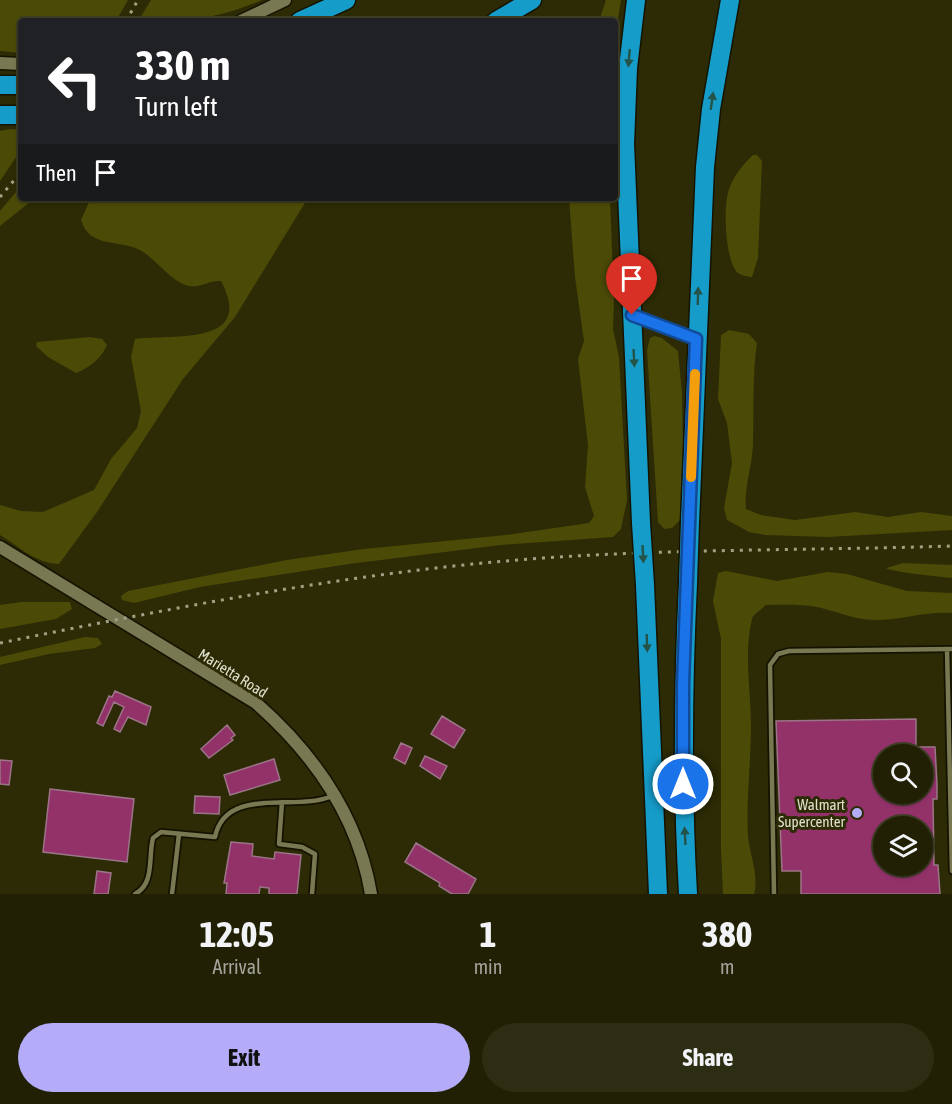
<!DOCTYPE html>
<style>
body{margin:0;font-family:"Asap Condensed",sans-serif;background:#2d2d13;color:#f1f3f6;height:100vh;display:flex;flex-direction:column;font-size:22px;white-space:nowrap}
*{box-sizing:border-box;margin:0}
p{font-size:20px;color:#a2a39a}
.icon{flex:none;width:33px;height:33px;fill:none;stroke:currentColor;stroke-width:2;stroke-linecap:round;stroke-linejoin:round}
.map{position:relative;height:894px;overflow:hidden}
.details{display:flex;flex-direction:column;background:#212004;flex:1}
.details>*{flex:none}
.top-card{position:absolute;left:18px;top:18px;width:600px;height:183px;border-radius:6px;box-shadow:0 2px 4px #0004,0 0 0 2px #3e3e26;background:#202124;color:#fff;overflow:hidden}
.buttons{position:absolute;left:873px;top:744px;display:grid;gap:12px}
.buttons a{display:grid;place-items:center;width:60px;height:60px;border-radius:50%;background:#212004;box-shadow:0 2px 4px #0004,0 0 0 2px #3e3e26;font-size:30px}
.pin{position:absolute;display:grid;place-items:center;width:51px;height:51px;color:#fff;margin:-62px -26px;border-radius:50% 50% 50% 0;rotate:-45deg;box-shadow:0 0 6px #0007}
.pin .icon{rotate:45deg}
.me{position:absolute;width:66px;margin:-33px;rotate:0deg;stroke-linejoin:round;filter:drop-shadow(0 0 4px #0008)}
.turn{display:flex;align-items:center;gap:21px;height:126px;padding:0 18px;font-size:27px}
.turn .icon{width:78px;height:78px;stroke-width:2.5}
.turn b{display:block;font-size:42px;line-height:51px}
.then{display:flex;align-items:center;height:57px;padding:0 18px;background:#0003;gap:12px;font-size:22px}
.eta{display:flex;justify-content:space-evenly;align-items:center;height:102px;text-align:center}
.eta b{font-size:36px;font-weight:700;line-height:42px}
.primary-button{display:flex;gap:12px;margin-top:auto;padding:12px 18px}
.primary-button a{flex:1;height:69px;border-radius:36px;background:#b4acf9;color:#111;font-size:24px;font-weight:700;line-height:69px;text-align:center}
.primary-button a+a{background:#2d2d13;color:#f1f3f6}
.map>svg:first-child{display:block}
</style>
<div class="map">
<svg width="952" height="894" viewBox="0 0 952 894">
<rect width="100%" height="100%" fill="#2c2b05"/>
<!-- green -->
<path fill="#4c4a07" d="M0,0H128L116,21H21V53L0,51Z
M151,0H262C215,20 188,21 138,21Z
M606,0H621L615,37V21H599Z
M10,129L21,130V150L0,181V131Z
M753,155H757L762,161L758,258L752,277C746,276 740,276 736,271C725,256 723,206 729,189C733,177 744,163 753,155Z
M21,186V198H35L0,226V211Z
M91,198H308L235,317L183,379L97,512L59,564C35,563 20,547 0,535V505L21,511L43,512L94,490L111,459L137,428L141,411L131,357L135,339C172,334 256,347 221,281C209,280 201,288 189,286C171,282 156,259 140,250C119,239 90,249 81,220Z
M569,198H610L614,301L613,329L619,357L627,500L621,529L613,537L501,545L349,564L200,587L134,603L122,600L121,596L128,591L287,560L364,549L506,535L589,523L594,516L585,487L588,445L578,359L584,341L575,277Z
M729,330L749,334L757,343C752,377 754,410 753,445C752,467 744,487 746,509L761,515L795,520L855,512L888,517L921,512L952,516V530L828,537L765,535L749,532L727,520L724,508L732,463L727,423L718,399L721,335Z
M654,336L662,338L678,351L682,393L683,447L680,520L672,528L664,529L658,522L647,350L650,338Z
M90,337L102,339L107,345C101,359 90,367 76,373L48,357L36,346L37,342Z
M903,563L952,565V578C942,577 891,572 886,568Z
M726,571L777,581L828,572L847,574L907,591L952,593V613C925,611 902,620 875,620C854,620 836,611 817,607C800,604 782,605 766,605L753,616C743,650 751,691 751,726C751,762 746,800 748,836C750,856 759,875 754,894H723L721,849V639L713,601L718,573Z
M22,602H70L72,609L56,619L0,629V605Z
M85,637L98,638L102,644L95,648L49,654L0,665V657Z"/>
<!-- building -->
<path fill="#923269" stroke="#9b7487" stroke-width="1.5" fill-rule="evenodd" d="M115,691L151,707L146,725L128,717L120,732L114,729L124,707L114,702L103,726L97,723L109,696L112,697Z
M442,716L465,730L454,748L431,734Z
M916,719V747H935L937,784V799H933L934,865H938L940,894H801V871H782L776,721ZM884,754H922V794H884ZM884,826H922V866H884Z
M227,725L235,735L231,738L233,740L209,758L201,749Z
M401,743L412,748L405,764L394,758Z
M425,756L447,766L440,779L420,766Z
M274,759L280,780L230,795L224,775Z
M0,760L12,761L9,785L0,784Z
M50,789L134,799L127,862L43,852Z
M195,796L220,797L219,814L194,813Z
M231,842L253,844L252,856L274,859L275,852L301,855L297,894H269V888L260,887L259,894H226L227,883H224Z
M416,843L476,879L468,894H452L439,886L440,883L405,862Z
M97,871L111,873L108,894H94Z"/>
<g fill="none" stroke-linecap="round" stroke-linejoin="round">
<defs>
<path id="service" d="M637,317L694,338
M947,649L952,871
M282,802L279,844L302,847L315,854L312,894
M135,894C155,884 148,857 153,838L161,832L215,837C226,785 297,812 332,796
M172,894L179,834
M774,894L770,665L778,654L789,651L952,649"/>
<path id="tertiary" d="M241,21L285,0
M0,63L21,64
M0,547L256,703C314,754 358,816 371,894"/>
<path id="motorway" d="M636,0L628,68L625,144L641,523
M300,21L346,0
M496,21L532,0
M0,85H21
M0,115H21
M690,522L705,167L711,109L730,0
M688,583C683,687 682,790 688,894
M645,585L658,894"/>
</defs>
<!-- service casing -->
<use href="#service" stroke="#141300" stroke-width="8"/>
<!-- tertiary casing -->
<use href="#tertiary" stroke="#141300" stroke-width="15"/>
<!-- motorway casing -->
<use href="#motorway" stroke="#141300" stroke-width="21"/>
<!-- service -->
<use href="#service" stroke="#787852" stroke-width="4.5"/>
<!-- tertiary -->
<use href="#tertiary" stroke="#787852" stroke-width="12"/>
<!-- motorway -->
<use href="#motorway" stroke="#169cc9" stroke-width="18"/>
<!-- rail -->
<path stroke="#a1a186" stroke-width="3" stroke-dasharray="3 6" stroke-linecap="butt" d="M126,21L138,0
M0,197L21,172
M0,643C163,610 329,577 494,562C646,548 800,551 952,546"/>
<defs>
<path id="motorway-bridge" d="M641,523L645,585
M688,583L690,522"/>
</defs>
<!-- motorway-bridge casing -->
<use href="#motorway-bridge" stroke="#141300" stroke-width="21" stroke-linecap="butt"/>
<!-- motorway-bridge -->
<use href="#motorway-bridge" stroke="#169cc9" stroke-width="18"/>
</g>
<!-- one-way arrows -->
<defs><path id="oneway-solid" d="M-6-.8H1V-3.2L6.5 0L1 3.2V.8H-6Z" transform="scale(1.5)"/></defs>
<g fill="#24534a">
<use href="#oneway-solid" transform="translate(629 58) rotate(95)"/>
<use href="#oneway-solid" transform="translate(712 101) rotate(-82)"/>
<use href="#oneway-solid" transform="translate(698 296) rotate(-88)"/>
<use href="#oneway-solid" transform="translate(634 358) rotate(87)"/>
<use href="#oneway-solid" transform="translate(643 554) rotate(87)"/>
<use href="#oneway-solid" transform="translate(647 643) rotate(88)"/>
<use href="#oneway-solid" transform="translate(685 836) rotate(-93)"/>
</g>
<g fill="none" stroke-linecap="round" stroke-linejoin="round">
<defs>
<path id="route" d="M632,315L696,339L683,684V784"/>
</defs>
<!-- route casing -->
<use href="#route" stroke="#114b97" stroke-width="15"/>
<!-- route -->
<use href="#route" stroke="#1a73e8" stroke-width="10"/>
<!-- slow -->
<path stroke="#f59e0b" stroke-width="10" d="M691,477L695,374"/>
</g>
<!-- markers -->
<circle fill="#b4acf9" stroke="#2c2b05" stroke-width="2" cx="857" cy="813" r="6"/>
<g text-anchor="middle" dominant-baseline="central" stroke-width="6" stroke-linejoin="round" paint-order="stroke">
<!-- street labels -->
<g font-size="15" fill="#e1e2ce" stroke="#2c2b05">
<text transform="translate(233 673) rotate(32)">Marietta Road</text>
</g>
<!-- poi labels -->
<g font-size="15" fill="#e1e2ce" stroke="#2c2b05" text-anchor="end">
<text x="845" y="804">Walmart<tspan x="845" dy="17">Supercenter</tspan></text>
</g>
</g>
</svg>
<div class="buttons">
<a><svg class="icon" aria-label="search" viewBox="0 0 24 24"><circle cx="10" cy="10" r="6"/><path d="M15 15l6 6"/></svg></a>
<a><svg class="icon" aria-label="layers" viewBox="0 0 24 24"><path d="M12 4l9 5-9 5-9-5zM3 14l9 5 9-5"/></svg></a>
</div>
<div class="pin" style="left:632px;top:315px;background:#d93025"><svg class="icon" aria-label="arrive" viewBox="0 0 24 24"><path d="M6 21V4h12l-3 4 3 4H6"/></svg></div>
<svg class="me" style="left:683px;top:784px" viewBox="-20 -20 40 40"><circle r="17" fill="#1a73e8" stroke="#fff" stroke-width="3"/><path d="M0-11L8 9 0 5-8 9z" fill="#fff"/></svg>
<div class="top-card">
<div class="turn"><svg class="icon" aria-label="left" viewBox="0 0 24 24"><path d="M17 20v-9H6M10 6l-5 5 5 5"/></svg><div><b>330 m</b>Turn left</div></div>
<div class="then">Then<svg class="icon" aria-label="arrive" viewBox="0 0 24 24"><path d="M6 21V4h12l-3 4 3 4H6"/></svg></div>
</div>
</div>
<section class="details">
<div class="eta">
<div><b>12:05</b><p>Arrival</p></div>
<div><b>1</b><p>min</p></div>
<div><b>380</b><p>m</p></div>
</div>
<div class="primary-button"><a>Exit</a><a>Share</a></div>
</section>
